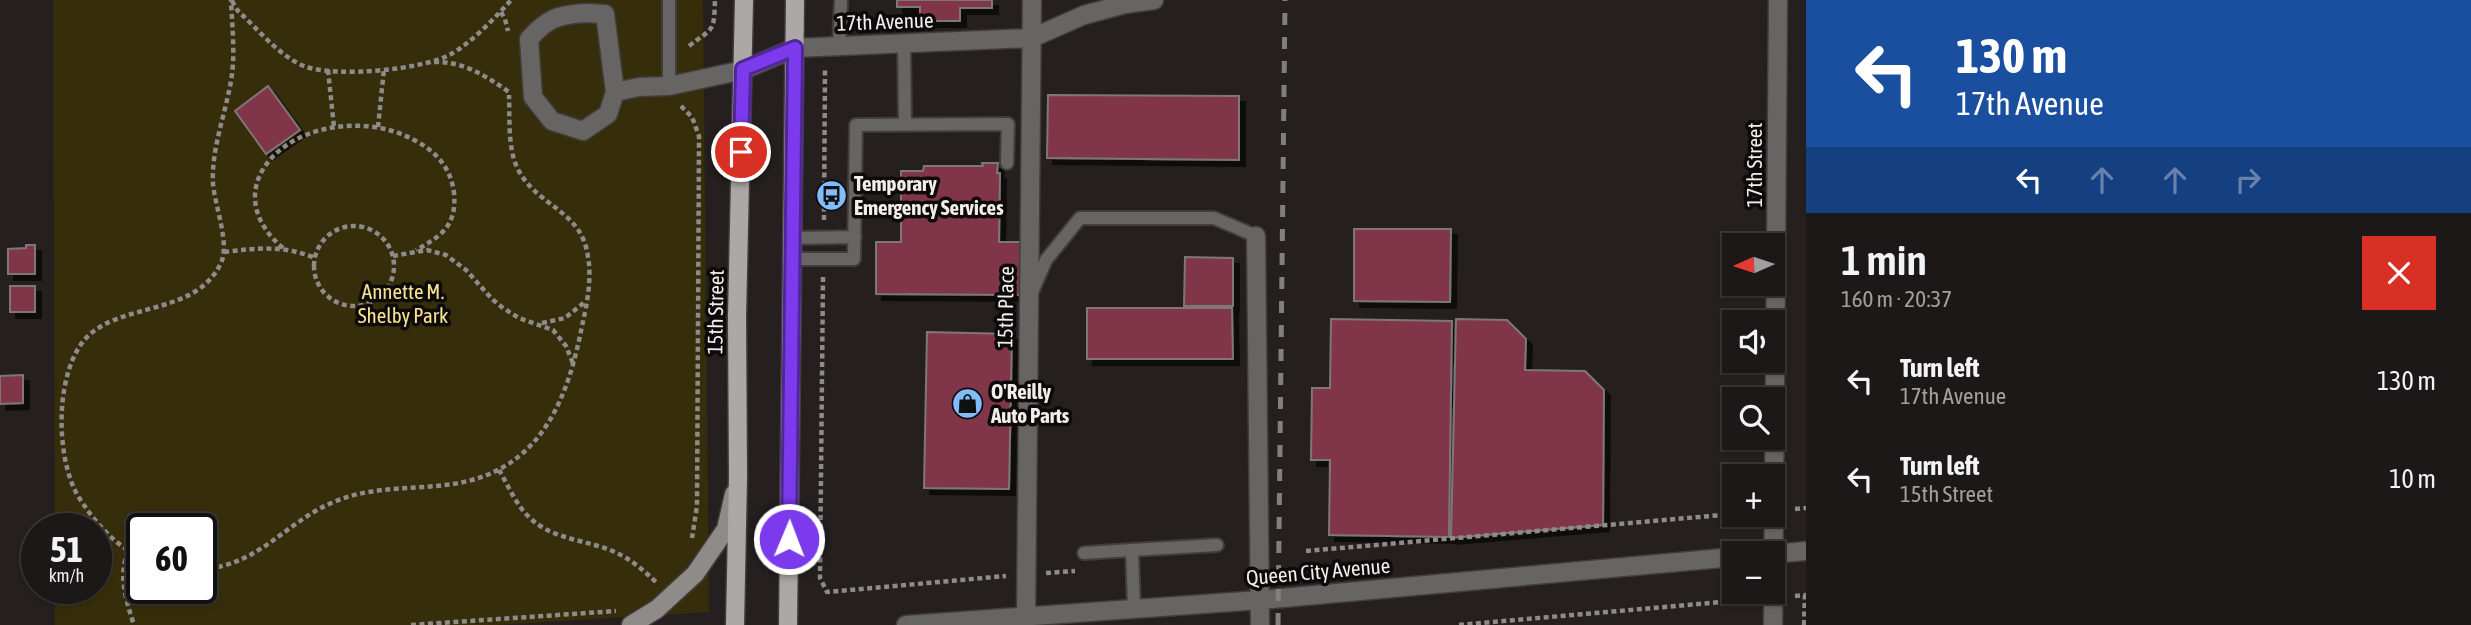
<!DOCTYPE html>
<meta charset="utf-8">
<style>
body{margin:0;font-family:"Asap Condensed",sans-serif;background:#292524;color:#f1f3f6;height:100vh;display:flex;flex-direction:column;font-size:26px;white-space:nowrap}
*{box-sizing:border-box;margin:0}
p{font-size:23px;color:#a0a0a1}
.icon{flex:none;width:38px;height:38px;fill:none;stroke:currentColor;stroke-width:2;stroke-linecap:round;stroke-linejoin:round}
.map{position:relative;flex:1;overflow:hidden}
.drawer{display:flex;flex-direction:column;background:#1c1817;width:665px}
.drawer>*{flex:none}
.hud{background:#1a4fa0;color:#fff;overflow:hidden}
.needle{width:46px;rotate:267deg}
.buttons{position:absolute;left:1722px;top:233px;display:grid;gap:14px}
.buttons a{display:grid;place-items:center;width:63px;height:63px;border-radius:0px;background:#1c1817;box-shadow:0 2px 5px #0004,0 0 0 2px #3a3736;font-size:35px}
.speed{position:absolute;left:21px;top:513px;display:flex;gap:14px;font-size:35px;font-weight:700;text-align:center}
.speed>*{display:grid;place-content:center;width:91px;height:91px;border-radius:50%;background:#1c1817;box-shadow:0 2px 5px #0004,0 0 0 2px #3a3736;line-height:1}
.speed small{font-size:18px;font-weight:400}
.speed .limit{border:4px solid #111;border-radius:10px;background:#fff;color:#111}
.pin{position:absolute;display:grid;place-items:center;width:60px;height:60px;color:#fff;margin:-30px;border:4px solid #fff;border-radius:50%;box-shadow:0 2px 7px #0007}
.me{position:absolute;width:77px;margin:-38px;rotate:1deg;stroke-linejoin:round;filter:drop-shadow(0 0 5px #0008)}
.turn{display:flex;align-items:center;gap:24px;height:147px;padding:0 35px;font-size:32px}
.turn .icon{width:91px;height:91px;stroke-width:2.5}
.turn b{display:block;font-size:49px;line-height:60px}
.lanes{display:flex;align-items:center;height:66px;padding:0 35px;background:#0003;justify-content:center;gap:35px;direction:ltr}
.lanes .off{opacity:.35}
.round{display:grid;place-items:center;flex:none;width:74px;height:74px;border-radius:0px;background:#292524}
.summary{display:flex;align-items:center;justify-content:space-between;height:119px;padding:0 35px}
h1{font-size:42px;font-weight:600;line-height:52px}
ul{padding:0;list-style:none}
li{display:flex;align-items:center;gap:21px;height:98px;padding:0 35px}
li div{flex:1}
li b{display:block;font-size:26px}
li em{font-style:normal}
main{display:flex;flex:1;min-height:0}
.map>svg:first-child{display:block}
</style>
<main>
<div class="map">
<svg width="1806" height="625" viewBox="0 0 1806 625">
<defs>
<filter id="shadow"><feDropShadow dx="6" dy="6" stdDeviation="0" flood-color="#0009"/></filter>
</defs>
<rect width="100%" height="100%" fill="#25201f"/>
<!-- green -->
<path fill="#362d0a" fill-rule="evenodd" d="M53,0H703L709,612L496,625H55V588H96V528H55ZM142,528H201V588H142Z"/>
<!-- building -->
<path fill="#813649" stroke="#7d7778" stroke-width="2" filter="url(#shadow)" d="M897,0H992V8H960V21H920V7H897Z
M268,86L300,130L266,154L235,111Z
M1048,95L1239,96V160L1047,158Z
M982,163H998L997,173H1000L999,242H1024L1023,295L876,294V242H901V171H923L924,166H983Z
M1354,229H1451L1450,302L1354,301Z
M26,245H35V274H8V249L26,248Z
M1185,257L1233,258V306H1184Z
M10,286H35V312H10Z
M1087,308H1232L1233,359H1087Z
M1331,319L1452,321L1449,537L1329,535L1330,460H1311L1312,388H1330Z
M1456,319L1507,320L1526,339L1525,370L1585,371L1604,390L1603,525L1451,538Z
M927,332L1012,334L1009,489L924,488Z
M23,375V403L0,404V376Z"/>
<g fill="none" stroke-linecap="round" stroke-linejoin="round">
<defs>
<path id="lane" d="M669,0V86
M904,43L905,124
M839,46L841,0
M793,238L855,237
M792,259H854L856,125L1008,124L1007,163
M1032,292L1046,260L1080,218H1214L1256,236
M1132,550L1217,545
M1084,553L1132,550L1134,608"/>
<path id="street" d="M585,13L605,14L615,92L608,114L583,131L552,121L533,97L529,39C548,18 557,15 585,13Z
M615,92L639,87L669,86L743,70L795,48L1032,38L1084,15L1125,4L1154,0
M1256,236L1260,625
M1773,554L1806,551
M1026,615L1032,0
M906,625L1260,600L1734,557
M1773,625L1778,0"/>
<path id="secondary" d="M631,625L657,609L695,574L726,529L734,494"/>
<path id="primary" d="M735,625L738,477L737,317L744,0
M788,625L795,0"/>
</defs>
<!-- lane casing -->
<use href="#lane" stroke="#423d3c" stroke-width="16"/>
<!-- street casing -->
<use href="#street" stroke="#423d3c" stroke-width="21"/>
<!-- secondary casing -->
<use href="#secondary" stroke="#423d3c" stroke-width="21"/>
<!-- primary casing -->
<use href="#primary" stroke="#423d3c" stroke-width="21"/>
<!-- path -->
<path stroke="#8f8b8a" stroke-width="4.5" stroke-dasharray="5 3.5" stroke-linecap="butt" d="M232,1L238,11C258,29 279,56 304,66C334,78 423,70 451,54C470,44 497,16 511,0
M501,12L505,19L508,31
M689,46C713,27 714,34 715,0
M434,62C463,61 486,76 509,92
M328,70L334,127
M681,106L692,117L699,136L697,506L692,538
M378,127L384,69
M824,220L825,67
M314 266a40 40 0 1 1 80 0a40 40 0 1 1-80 0Z
M283,248C224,198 267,139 330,128C359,123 388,126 414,140C436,151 451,168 454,193C457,225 442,236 416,250
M224,252C257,248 284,245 315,258
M393,256L427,250L446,255L466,270L492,299L503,308L519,318L553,330L566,346L574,366
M823,277L820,578L827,592L1006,576
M542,323L565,318L586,301
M499,470C508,485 515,503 528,516C552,541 588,539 617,553C632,560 644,571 656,582
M1795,509L1806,508
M128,551C118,577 126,600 134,625
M1306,551L1734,514
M142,559C114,544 95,523 78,496C55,457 54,368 89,335C126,302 196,315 221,263C230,244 215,206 213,184C211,147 227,111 232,74C235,50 232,25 231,0
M201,570C264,563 284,522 336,501C380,483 427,492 472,480C545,460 569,393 582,326C587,304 592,279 588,257C582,211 541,208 520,173C507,152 510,120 509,95
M1046,573L1075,571
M1795,596L1806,595
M411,625L616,611
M1459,625L1755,599
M1804,625L1805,595"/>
<!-- lane -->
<use href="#lane" stroke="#666563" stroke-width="12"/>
<!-- street -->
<use href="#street" stroke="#666563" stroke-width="18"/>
<!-- secondary -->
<use href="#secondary" stroke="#8e8b88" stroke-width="18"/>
<!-- primary -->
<use href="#primary" stroke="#aca8a5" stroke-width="18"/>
<!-- rail -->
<path stroke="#837f7e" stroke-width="5" stroke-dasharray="12 12" stroke-linecap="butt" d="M1278,625L1285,0"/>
</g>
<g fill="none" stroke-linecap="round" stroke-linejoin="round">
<defs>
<path id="route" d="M741,152L743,69L795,48L789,539"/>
</defs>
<!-- route casing -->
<use href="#route" stroke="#51269a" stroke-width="18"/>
<!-- route -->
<use href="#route" stroke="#7c3aed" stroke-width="12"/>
</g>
<!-- icons -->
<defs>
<symbol id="bus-disc" viewBox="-11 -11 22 22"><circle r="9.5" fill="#80bdfa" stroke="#0c0a0a"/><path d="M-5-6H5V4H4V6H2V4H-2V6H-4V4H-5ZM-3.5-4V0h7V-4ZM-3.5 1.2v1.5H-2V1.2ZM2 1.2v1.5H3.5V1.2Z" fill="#111"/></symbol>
<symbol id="shop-disc" viewBox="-11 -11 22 22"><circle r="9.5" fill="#80bdfa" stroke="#0c0a0a"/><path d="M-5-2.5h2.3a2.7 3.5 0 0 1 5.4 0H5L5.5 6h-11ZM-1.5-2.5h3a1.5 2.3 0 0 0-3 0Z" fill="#111"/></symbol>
</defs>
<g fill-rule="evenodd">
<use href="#bus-disc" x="814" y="178" width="35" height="35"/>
<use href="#shop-disc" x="950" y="386" width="35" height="35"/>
</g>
<g text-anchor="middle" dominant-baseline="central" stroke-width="7" stroke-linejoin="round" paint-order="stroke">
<!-- street labels -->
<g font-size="21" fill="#f1eeed" stroke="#0c0a0a">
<text transform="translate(885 21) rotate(-2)">17th Avenue</text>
<text transform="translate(1754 165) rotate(-90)">17th Street</text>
<text transform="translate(1005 307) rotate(-89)">15th Place</text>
<text transform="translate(715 312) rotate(-89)">15th Street</text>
<text transform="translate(1318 571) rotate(-5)">Queen City Avenue</text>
</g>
<!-- poi labels -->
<g font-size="21" font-weight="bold" fill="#f1eeed" stroke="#0c0a0a" text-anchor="start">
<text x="854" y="183">Temporary<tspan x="854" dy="24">Emergency Services</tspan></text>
<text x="991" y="391">O'Reilly<tspan x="991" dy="24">Auto Parts</tspan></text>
</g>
<!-- park labels -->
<g font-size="21" fill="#fbe38e" stroke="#0c0a0a">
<text x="403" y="291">Annette M.<tspan x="403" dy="24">Shelby Park</tspan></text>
</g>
</g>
</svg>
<div class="buttons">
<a><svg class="needle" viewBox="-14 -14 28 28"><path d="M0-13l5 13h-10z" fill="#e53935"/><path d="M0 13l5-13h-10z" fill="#a0a0a1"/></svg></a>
<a><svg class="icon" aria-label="sound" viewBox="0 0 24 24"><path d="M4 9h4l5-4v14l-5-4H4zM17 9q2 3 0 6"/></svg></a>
<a><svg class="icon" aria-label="search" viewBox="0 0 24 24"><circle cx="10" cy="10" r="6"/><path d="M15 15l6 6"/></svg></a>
<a>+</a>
<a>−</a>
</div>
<div class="speed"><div>51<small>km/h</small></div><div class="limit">60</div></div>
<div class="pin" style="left:741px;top:152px;background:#d93025"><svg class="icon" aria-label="arrive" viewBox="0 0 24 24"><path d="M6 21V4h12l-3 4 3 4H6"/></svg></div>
<svg class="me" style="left:789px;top:539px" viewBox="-20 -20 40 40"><circle r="17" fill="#7c3aed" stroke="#fff" stroke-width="3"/><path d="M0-11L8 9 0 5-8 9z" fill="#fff"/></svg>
</div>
<section class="drawer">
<div class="hud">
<div class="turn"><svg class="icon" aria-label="left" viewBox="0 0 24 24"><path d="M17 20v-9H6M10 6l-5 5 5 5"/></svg><div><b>130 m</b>17th Avenue</div></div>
<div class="lanes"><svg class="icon" aria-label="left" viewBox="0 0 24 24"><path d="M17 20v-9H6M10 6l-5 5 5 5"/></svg><svg class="icon off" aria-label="ahead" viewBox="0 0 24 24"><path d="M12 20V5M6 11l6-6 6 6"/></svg><svg class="icon off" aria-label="ahead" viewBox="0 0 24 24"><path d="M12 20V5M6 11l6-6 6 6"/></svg><svg class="icon off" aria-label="right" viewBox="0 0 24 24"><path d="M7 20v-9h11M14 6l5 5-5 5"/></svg></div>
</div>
<div class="summary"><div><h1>1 min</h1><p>160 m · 20:37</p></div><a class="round" style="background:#d93025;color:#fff"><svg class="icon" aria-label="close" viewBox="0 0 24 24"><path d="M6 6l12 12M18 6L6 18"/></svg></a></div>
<ul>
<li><svg class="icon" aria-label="left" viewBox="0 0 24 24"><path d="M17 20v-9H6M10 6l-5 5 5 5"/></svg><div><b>Turn left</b><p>17th Avenue</p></div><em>130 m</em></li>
<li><svg class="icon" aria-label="left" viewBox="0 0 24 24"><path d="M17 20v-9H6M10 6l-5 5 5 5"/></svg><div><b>Turn left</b><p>15th Street</p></div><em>10 m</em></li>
</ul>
</section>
</main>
